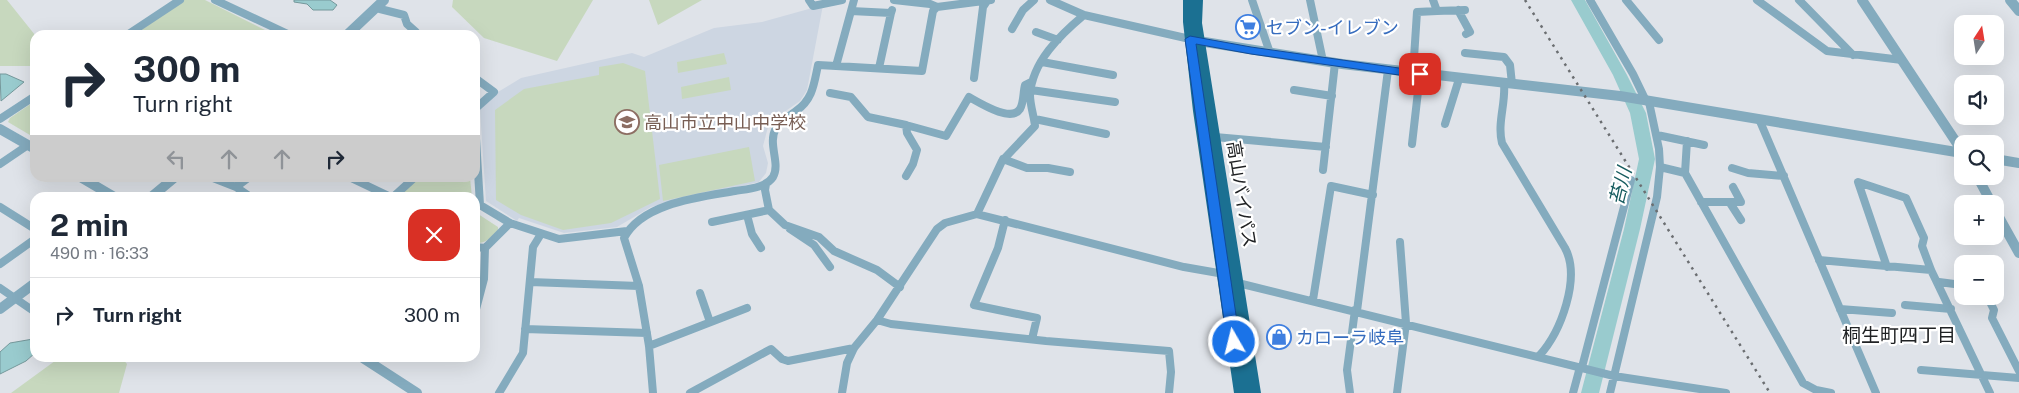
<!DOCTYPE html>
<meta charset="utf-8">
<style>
body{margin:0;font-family:"Public Sans","Noto Sans JP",sans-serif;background:#f2f2f3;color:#1f2937;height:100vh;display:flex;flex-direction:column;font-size:19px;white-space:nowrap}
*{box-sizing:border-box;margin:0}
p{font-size:16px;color:#747a83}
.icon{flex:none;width:28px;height:28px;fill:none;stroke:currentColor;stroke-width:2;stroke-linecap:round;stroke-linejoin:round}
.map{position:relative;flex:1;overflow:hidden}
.drawer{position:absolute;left:30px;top:192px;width:450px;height:170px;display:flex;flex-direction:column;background:#fff;border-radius:15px;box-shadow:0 5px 20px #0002}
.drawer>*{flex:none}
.hud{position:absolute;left:30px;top:30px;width:450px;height:152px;border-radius:15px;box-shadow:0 5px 20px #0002;background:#fff;color:#1f2937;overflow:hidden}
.needle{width:32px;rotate:12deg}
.fabs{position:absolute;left:1954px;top:15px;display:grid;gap:10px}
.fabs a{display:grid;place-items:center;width:50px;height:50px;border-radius:10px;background:#fff;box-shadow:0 5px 20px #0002;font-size:25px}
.pin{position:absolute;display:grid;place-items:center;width:42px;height:42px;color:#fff;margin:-21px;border-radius:10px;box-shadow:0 2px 8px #0006}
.me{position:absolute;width:55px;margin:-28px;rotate:352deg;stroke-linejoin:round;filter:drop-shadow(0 0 4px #0008)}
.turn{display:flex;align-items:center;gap:18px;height:105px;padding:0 20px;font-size:22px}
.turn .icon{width:65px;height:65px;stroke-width:2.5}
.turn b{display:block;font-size:35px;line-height:42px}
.lanes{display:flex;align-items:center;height:48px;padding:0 20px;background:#0003;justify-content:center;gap:25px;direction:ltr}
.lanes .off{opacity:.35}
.round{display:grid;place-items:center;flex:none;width:52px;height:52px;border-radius:15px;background:#f2f2f3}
.headline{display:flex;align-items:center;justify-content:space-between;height:85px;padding:0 20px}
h1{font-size:30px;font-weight:700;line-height:38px}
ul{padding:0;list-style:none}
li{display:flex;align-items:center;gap:15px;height:75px;padding:0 20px;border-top:1px solid #e0e1e3}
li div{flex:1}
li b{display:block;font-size:19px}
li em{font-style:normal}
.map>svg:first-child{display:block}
</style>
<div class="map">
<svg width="2019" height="393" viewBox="0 0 2019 393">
<rect width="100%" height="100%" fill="#dfe3e9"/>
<!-- built -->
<path fill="#cdd6e2" d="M823,5L807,90L800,101L777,117L768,127L763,146L768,163L766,173L759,182L651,207L617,227L564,233L519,218L517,221L486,201L480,110L498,92L521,78L632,53L644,57L714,28L762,22Z"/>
<!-- green -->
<path fill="#c7d8be" d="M0,0H7L35,35V66H0Z
M184,0H205L275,35H134Z
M453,0H593L557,61L484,38L452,7Z
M649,0H702L658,25Z
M724,53L727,64L678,73L677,62Z
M623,63L645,71L660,199L611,223L563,230L521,215L496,200L495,110L524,89L599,75V67Z
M729,77L731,90L682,99L681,87Z
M35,101V138L8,122L10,118Z
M749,147L755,181L663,201L659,165Z
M419,178H470L472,197H401V194Z
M475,212L498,227V230C491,237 486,244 475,243Z
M59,358H122L127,364L119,393H11Z"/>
<!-- water -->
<path fill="#99cbce" stroke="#75989b" d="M294,0H330L337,5L333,10H313L307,4L294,2Z
M0,74H6L24,82L1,101Z
M33,339L35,353L26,361L0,374V352L10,343Z"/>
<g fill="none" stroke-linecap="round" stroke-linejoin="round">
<!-- river -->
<path fill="#99cbce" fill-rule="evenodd" d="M1571,0H1585L1627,75L1646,113L1655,159L1640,229L1599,393H1581L1624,229L1639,159L1630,113L1613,75Z"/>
<!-- minor -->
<path stroke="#84abbe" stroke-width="8" d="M215,0L290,35
M809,0L813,6L842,0
M854,0L836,66L922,71L933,11L937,7
M894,0L930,4L937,7L991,0
M1050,0L1084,15L1190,39
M1252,0L1270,53
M1310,0L1323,61
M1590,0L1633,74L1646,101
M1626,0L1659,40
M1757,0L1827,51L1902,60
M1799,0L1853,55
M380,9L404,15L407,24L416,32
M1458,10L1470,32L1466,34
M851,11L891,13L892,10
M1437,11L1465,10
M1012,29L1023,10L1034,0
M1036,32L1058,40
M127,35L180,0
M1465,53L1504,57L1510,65L1512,84
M1042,62L1113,75
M879,68L891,13
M1413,73L1417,12L1437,11L1433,0
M475,78L494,92L475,109
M974,78L983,7L987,1
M1504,83C1506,103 1497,123 1502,143L1565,248C1581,278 1561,332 1539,356
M1031,90L1115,102
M1294,90L1332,96
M830,93L851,97L868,117L906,125
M0,119L35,96
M1035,119L1106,134
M1759,119L1876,393
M475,122L480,205L510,223L559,239L627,231
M1445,124L1459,79
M1657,135L1704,145
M1215,137L1326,147
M1412,144L1420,74
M1003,159L1027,168H1048L1070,172
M0,164L28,145
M1660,167L1685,173L1803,383L1816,390L1831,393
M1732,168L1748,173L1784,176
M1323,170L1335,63
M1685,173L1687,141
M906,176L913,164L917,150L907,133L906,125L946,136L969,97C980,103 1011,123 1020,109C1024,102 1023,92 1025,85L1031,82
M213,178L236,187
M248,178L236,187L252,198
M351,178L393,198
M766,184L765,190L769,210L785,225L819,237L834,251L877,270L900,287
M392,198L414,178
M1701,202H1741L1733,187
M1730,203L1741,220
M0,207L35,229
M977,214L1002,161L1035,126C1034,116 1030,105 1030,95C1032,62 1060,35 1084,15
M747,215L752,234L761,248
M1005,220L998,248L974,305L1037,318L1032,339
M712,222L769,210
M790,229L814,245L830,267
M475,247L485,248L510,223
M1819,260L1931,270
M0,264L35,239
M1887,267L1858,182L1906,198L1924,238L1922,246L1931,270L1990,393
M530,282L639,286
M1939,282L1962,285
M1238,283L1614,376L1726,393
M0,288L35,312
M700,293L710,322
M1987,296L1994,310L1992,318L2019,371
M1313,300L1331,186L1373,195
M1905,305L1951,309
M1840,309L1892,313
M1357,311L1388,70
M475,313L484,279L485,248
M877,320L891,324L1046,341L1169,351L1171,372L1169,393
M525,329L647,333
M649,346L747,308
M1582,367L1631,180
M1921,370L2019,378
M499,393L523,353L533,247L541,234
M653,393L649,346L639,286L624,238C642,203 700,197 735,191C747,189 766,188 773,177C781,163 767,144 776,128C781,121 789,116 796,111C813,99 814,84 818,65L836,66
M690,393L771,349L782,359L788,361L854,348
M842,393L847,363L854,348L877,320L937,229L945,223L977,214L1184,267L1224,274
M1350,393L1347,370L1355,310
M1397,393L1406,323L1400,242
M1573,393L1580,367
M1610,393L1657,197L1660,167L1659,149L1649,102"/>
<!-- tertiary -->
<path stroke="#84abbe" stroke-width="10" d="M1862,0L1962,151
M2010,0L2019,11
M347,35L384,0
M1192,40L1342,64L1620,96L1962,153
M0,129L35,149
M1995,159L2019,163
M1977,176L1992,204
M82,178L116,198
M150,198L174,178
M1995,210L2019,253
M0,309L35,283
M363,358L417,393"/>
<!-- trunk -->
<path fill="#1b7092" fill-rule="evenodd" d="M1183,0H1203L1202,23L1261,393H1234L1193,111L1183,22Z"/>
<!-- rail -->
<path stroke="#6b6e71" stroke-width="2.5" stroke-dasharray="2.5 5" stroke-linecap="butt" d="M1525,0L1770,393"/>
</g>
<!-- route -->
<path fill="#1a73e8" stroke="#114b97" d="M1190,36L1251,47L1420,71L1425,74L1420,78L1251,54L1196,44L1240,342L1238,346L1234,347L1229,346L1227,342L1185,39Z"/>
<!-- icons -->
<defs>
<symbol id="supermarket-ring" viewBox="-11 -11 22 22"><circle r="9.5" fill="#fff" stroke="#3f7fe0" stroke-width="1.5"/><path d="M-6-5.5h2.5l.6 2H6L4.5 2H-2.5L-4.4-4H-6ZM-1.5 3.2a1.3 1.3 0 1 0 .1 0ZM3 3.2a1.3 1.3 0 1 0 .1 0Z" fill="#3f7fe0"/></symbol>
<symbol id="school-ring" viewBox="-11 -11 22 22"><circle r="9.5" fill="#fff" stroke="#8d6e63" stroke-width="1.5"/><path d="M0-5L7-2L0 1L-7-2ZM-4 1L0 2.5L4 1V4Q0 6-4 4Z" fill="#8d6e63"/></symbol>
<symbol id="shop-ring" viewBox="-11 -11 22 22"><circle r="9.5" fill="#fff" stroke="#3f7fe0" stroke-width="1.5"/><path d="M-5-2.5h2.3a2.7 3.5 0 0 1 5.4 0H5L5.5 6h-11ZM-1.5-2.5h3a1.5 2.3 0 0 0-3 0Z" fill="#3f7fe0"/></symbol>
</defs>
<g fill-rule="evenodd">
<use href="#supermarket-ring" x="1234" y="13" width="28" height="28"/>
<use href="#school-ring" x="613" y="108" width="28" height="28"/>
<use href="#shop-ring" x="1265" y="323" width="28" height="28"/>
</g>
<g text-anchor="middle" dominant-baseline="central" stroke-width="4.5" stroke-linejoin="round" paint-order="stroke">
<!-- shop labels -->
<g font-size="18" fill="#366cbe" stroke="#fff" text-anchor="start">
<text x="1266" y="27">セブン-イレブン</text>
<text x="1296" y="337">カローラ岐阜</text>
</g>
<!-- education labels -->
<g font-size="18" fill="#785e54" stroke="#fff" text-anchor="start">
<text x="644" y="122">高山市立中山中学校</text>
</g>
<!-- street labels -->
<g font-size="18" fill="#202224" stroke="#fff">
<text transform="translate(1242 194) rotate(81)">高山バイパス</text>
</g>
<!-- water labels -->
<g font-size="19" font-style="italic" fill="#185d60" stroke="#fff">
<text transform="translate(1620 186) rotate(-76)">苔川</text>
</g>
<!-- neighbourhood labels -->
<g font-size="19" fill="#202224" stroke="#fff">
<text x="1899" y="335">桐生町四丁目</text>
</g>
</g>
</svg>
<div class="fabs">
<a><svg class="needle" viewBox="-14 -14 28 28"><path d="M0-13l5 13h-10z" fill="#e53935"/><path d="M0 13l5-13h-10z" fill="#747a83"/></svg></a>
<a><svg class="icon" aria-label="sound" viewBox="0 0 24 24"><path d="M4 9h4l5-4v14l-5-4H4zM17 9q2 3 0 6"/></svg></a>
<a><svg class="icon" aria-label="search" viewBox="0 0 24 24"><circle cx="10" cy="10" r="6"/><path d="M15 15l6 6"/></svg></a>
<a>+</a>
<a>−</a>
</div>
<div class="pin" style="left:1420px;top:74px;background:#d93025"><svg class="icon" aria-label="arrive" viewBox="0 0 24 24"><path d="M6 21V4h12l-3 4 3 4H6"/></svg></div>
<svg class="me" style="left:1234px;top:342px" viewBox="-20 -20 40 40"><circle r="17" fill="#1a73e8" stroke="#fff" stroke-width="3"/><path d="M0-11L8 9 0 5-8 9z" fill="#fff"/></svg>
<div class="hud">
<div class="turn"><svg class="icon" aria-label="right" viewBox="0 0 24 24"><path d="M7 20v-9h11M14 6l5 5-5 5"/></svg><div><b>300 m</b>Turn right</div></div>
<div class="lanes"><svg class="icon off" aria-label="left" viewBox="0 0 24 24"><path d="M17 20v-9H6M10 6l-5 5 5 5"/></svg><svg class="icon off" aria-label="ahead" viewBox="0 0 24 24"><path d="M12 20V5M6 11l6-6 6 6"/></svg><svg class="icon off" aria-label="ahead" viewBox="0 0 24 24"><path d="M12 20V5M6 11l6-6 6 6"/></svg><svg class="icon" aria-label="right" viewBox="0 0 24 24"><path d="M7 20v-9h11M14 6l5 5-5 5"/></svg></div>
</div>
<section class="drawer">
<div class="headline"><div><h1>2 min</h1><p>490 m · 16:33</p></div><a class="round" style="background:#d93025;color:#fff"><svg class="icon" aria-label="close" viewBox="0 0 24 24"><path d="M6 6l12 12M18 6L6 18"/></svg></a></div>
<ul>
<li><svg class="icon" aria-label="right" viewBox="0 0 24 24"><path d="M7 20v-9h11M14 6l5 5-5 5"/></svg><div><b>Turn right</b></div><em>300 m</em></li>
</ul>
</section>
</div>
